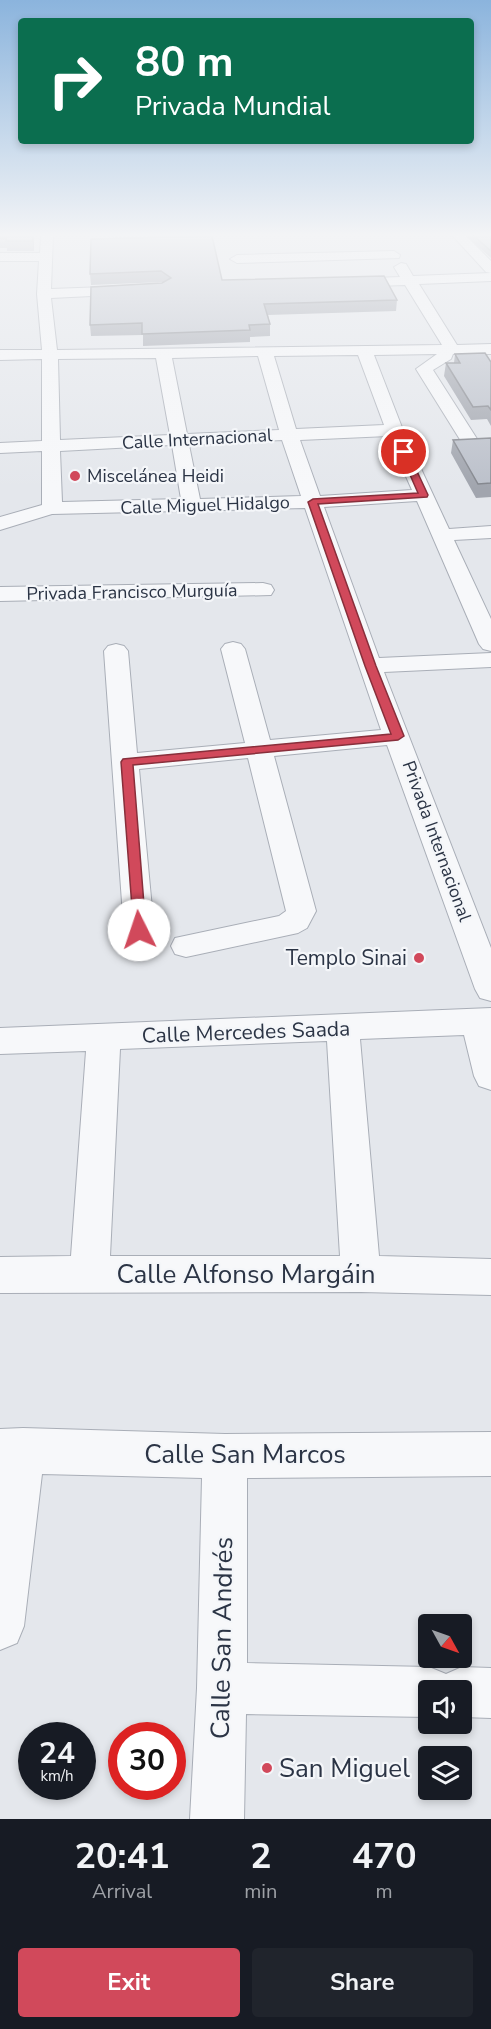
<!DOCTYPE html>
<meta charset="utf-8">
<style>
body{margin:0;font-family:"Nunito Sans",sans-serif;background:#20242c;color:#f1f3f6;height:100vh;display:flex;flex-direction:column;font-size:22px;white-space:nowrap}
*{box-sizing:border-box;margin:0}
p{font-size:20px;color:#9ea1a6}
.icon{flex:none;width:33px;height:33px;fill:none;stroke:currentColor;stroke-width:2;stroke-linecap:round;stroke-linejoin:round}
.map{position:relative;height:1819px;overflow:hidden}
.panel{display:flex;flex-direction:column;background:#171b24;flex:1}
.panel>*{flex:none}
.hud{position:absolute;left:18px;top:18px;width:456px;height:126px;border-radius:6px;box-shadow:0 3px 9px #0003;background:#0b6e4f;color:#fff;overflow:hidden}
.needle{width:39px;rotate:130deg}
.controls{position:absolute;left:418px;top:1614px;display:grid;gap:12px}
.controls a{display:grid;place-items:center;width:54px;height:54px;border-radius:6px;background:#171b24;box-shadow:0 3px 9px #0003;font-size:30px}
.speed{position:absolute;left:18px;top:1722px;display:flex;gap:12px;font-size:30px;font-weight:700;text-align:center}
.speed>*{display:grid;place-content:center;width:78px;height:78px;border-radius:50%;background:#171b24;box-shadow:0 3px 9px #0003;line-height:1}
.speed small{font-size:15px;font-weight:400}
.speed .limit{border:9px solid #d22;background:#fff;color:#111}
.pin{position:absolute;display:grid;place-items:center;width:51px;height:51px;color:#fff;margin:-26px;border:3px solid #fff;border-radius:50%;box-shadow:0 2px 6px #0007}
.me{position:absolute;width:66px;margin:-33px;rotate:356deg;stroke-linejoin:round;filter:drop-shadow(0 0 4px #0008)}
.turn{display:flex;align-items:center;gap:21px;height:126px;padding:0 18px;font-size:27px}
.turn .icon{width:78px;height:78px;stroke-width:2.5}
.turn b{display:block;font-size:42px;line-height:51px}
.eta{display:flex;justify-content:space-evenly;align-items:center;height:102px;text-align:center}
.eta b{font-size:36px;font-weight:700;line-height:42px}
.cta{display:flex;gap:12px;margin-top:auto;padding:12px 18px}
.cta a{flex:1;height:69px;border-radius:6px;background:#d1495b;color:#fff;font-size:24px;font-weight:700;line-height:69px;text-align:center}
.cta a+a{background:#20242c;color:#f1f3f6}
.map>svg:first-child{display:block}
</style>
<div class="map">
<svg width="491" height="1819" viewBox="0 0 491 1819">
<rect width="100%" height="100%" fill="#e4e7ec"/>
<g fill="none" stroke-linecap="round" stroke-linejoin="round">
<defs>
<path id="minor" d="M41,235H53L51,289L132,286L139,290L132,294L51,298L57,350L442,345L405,285L347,287L340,283L347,279L400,277L394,267L401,263L406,264L413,276L491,273L486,272L452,235H465L491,261V281L419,284L457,345L491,344V354H453L451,359L433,370L479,442L476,446H464L416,369L437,354L374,355L403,430L449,529L491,526V538L454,540L491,619V651L483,649L479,644L417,501L324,507L379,658L491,653V667L384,672L491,948V1001L480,998L475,989L387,745L274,756L316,911L307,928L298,933L186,957L175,954L171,946L175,938L279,916L286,911L248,758L139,769L154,930L150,938L139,941L128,938L124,930L104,651L108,646L116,644L124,646L128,651L137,753L245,743L221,649L225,644L233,642L241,644L245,649L270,740L381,730L305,508L52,514L0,530V517L42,505V451L0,453V443L42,441V359L0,360V350H42L37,294L39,261H0V253H40ZM358,355L384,425L296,429L274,356ZM258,356L279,430L187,434L172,358ZM156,358L170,435L60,440L58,359ZM388,436L412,490L320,496L300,440ZM282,440L301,496L200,499L189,445ZM172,445L181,499L62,502L60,451Z
M394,251L400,255L399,258L237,263L230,259L237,255Z
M263,583L271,585L274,590L271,595L0,601V587Z
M491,1008V1090L479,1086L474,1076L464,1035L360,1039L379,1256L491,1259V1295L361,1292L0,1293V1257L71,1256L86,1051L0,1054V1028ZM327,1041L340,1256H110L120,1049Z
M23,1428L225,1434L491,1432V1476L247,1478V1663L429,1667L446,1674L462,1667L491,1668V1718L462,1717V1690H429V1717L246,1714L244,1819H190L197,1688L202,1478L42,1474L24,1626L17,1643L0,1650V1429Z"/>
</defs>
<!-- minor casing -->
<use href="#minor" stroke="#a9aeb7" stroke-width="2"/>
<!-- minor -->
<use href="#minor" fill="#f7f8fa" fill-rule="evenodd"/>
</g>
<!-- wall -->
<path fill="#a1a5ae" d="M0,235H34V251H7V248H0Z
M465,235H491V258Z
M91,239L222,280L397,300L396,311L268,315L270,324V336L250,337V342L143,346V335L91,336L90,325L163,282L91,285L90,274Z
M455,354L491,362V426L487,419L471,420L444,376L446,363H454Z
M491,438V497L476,498L451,453L453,440Z"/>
<!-- shaded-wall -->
<path fill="#83868d" d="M33,235H34V251L33,241Z"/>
<!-- building -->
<path fill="#bbc0ca" stroke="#83868d" stroke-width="1.5" d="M0,235H33V241H6V238H0Z
M473,235H491V251Z
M212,236L222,280L384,276L397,300L264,304L270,324L249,325L250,330L142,334V323L90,325L91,287L162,283L171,278L161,271L90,274L91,239Z
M485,353L491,362V410L488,406L473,407L446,363H460L455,354Z
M491,438V483L478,484L453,440Z"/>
<!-- sky -->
<linearGradient id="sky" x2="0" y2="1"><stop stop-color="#8bb4dd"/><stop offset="0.48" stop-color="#f3f4f6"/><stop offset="1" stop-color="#f3f4f6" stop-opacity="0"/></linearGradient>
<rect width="491" height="489" fill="url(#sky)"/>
<!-- route -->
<path fill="#d1495b" stroke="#882f3b" stroke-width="1.5" d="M404,450L408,452L428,495L427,497L318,504L376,666L404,736L398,740L133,765L146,930L144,934H134L121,762L123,759L391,734L365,666L308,502L313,499L418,493L400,452Z"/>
<!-- markers -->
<g fill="#d1495b" stroke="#f4f6f9" stroke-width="2">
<circle cx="75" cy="476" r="6"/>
<circle cx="419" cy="958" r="6"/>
<circle cx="267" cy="1768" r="6"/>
</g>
<g text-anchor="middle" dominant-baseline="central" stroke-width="4.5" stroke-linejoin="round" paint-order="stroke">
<!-- far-street labels -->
<g font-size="18" fill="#2b3445" stroke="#f4f6f9">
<text transform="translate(197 439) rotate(-3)">Calle Internacional</text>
<text transform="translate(205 505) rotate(-2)">Calle Miguel Hidalgo</text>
<text transform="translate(132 592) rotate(-1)">Privada Francisco Murguía</text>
<text transform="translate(437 841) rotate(70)">Privada Internacional</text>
</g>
<!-- far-poi labels -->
<g font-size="18" fill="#2b3445" stroke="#f4f6f9" text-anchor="start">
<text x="87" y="476">Miscelánea Heidi</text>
</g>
<!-- poi labels -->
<g font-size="21" fill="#2b3445" stroke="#f4f6f9" text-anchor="end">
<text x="407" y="958">Templo Sinai</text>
</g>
<!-- street labels -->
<g font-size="21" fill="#2b3445" stroke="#f4f6f9">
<text transform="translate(246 1032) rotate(-2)">Calle Mercedes Saada</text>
</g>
<!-- near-street labels -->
<g font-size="26" fill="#2b3445" stroke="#f4f6f9">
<text x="246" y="1274">Calle Alfonso Margáin</text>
<text x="245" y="1454">Calle San Marcos</text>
<text transform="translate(222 1638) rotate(-89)">Calle San Andrés</text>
</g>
<!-- near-poi labels -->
<g font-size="26" fill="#2b3445" stroke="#f4f6f9" text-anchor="start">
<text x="279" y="1768">San Miguel</text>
</g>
</g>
</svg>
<div class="controls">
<a><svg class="needle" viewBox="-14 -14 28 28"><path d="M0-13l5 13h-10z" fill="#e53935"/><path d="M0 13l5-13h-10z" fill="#9ea1a6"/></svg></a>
<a><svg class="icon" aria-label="sound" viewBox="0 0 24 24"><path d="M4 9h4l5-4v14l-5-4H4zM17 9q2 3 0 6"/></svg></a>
<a><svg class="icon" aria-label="layers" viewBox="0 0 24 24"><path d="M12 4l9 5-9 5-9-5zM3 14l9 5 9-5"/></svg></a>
</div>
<div class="speed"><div>24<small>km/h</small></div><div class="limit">30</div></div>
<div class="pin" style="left:404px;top:452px;background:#d93025"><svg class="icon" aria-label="arrive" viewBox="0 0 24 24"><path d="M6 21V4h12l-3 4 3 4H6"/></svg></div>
<svg class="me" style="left:139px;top:930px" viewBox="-20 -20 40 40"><circle r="19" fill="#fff"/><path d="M0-13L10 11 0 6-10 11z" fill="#d1495b"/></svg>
<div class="hud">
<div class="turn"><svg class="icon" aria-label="right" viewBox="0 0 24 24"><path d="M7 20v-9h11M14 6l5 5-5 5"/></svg><div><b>80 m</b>Privada Mundial</div></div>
</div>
</div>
<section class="panel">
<div class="eta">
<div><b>20:41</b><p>Arrival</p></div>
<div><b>2</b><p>min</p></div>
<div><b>470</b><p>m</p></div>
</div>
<div class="cta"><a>Exit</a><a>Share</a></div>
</section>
